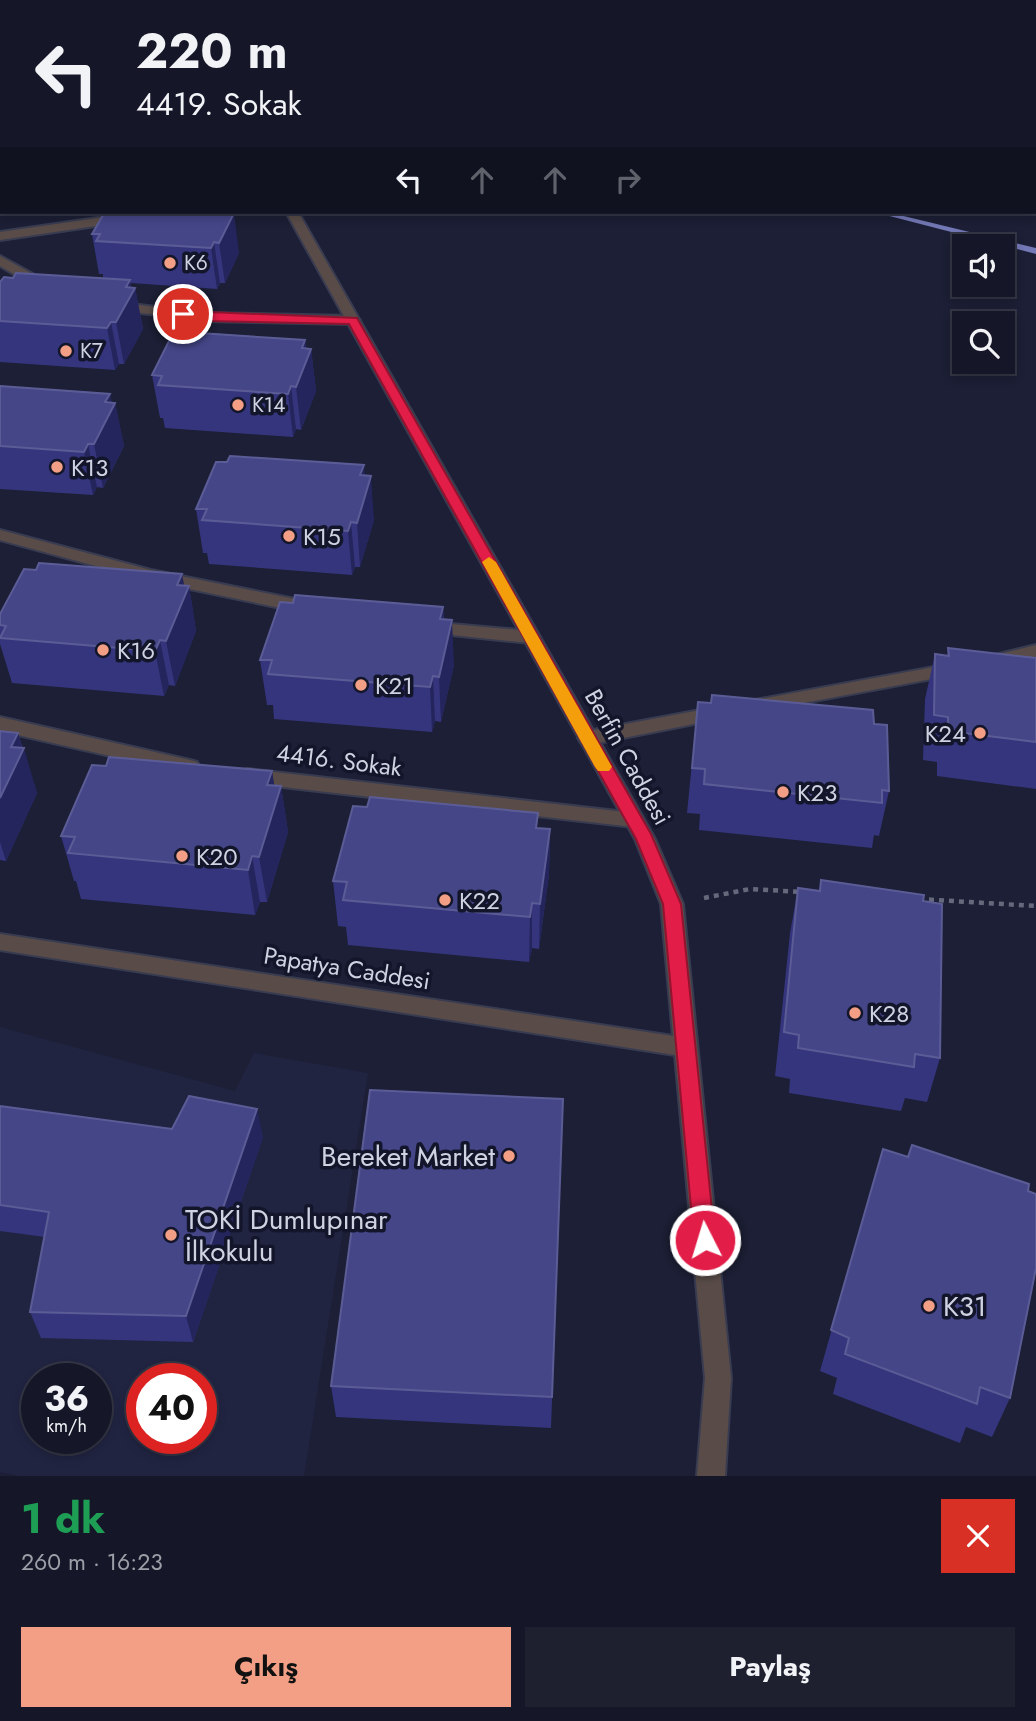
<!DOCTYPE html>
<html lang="tr">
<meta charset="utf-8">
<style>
body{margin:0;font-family:Jost,sans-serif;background:#1e2030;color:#f1f3f6;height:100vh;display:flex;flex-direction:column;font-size:26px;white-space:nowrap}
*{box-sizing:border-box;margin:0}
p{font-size:23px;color:#9d9fa8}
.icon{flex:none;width:38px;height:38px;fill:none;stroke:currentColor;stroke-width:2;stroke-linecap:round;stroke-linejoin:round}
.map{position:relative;height:1476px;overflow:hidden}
.details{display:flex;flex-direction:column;background:#151728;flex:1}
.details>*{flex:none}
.hud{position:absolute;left:0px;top:0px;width:1036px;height:214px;box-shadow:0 4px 10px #0003,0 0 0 2px #343645;background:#151728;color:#f1f3f6;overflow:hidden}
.controls{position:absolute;left:952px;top:234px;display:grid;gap:14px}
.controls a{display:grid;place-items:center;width:63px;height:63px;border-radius:0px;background:#151728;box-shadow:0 4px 10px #0003,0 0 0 2px #343645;font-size:35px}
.speed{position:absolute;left:21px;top:1363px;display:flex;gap:14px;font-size:35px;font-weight:700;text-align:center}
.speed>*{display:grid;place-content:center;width:91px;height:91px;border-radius:50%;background:#151728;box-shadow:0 4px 10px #0003,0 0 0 2px #343645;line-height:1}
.speed small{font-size:18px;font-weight:400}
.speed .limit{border:10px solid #d22;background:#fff;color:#111}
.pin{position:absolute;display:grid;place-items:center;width:60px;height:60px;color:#fff;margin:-30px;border:4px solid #fff;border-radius:50%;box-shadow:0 2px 7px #0007}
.me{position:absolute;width:77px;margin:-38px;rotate:355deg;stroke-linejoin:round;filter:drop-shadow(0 0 5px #0008)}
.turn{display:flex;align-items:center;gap:24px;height:147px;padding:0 21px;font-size:32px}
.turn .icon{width:91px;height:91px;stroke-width:2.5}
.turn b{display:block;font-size:49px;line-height:60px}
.lanes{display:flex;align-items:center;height:66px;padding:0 21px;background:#0003;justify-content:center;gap:35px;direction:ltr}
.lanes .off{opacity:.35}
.round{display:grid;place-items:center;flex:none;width:74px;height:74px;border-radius:0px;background:#1e2030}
.head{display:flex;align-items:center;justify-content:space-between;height:119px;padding:0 21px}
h1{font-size:42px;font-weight:700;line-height:52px;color:#1e9e55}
.button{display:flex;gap:14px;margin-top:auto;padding:14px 21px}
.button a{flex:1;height:80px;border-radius:0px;background:#f39f85;color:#111;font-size:28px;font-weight:700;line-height:80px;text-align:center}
.button a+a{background:#1e2030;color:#f1f3f6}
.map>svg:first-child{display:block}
</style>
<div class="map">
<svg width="1036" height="1476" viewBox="0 0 1036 1476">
<rect width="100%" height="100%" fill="#1c1f35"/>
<!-- built -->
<path fill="#212441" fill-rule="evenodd" d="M0,1027L235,1091L254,1053L368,1073L304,1476H19L0,1472ZM37,1379H96V1438H37ZM142,1379H201V1438H142Z"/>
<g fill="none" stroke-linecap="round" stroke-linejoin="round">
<!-- stream -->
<path fill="#7378b6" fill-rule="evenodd" d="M419,0H426L427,2H420Z
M874,212H887L1036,248V254Z"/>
<defs>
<path id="service" d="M1036,645V657L993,667L984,661L987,657Z
M956,663L963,665L965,669L963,673L755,712L748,711L746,706L748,701L755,700Z
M722,706L729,707L731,712L729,717L588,745L581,743L578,738L581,733L588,731Z"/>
<path id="minor" d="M2,143V151L0,152V144Z
M139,212H170L164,216L0,240V232Z
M0,256L49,283L51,286L44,290L39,289L0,266Z
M114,302L206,313L353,316L360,320L353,324L206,321L109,309V303Z
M0,530L151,570L305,601L314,607L305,613L151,581L0,540Z
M428,622L531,631L540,637L531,643L422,632L419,628Z
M0,717L190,760L197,762L200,767L197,772L190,774L0,731Z
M248,769L634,813L641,815L644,820L641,825L634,827L248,783L241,781L238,776L241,771Z"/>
<path id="tertiary" d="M151,0H161L162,2H152Z
M286,212H298L655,839L683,904L731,1378L725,1476H697L705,1378L675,1055L0,950V934L673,1036L661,904L635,839Z"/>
</defs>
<!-- service casing -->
<use href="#service" stroke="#393c51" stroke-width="4"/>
<!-- minor casing -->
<use href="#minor" stroke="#393c51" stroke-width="4"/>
<!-- tertiary casing -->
<use href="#tertiary" stroke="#393c51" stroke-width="4"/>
<!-- path -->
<path stroke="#66697c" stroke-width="4.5" stroke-dasharray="5 5" stroke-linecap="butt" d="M704,898L750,889L802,892
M919,899L1036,906"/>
<!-- service -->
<use href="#service" fill="#594c48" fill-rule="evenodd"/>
<!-- minor -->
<use href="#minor" fill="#594c48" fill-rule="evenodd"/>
<!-- tertiary -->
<use href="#tertiary" fill="#594c48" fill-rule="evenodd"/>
</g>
<!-- wall -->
<path fill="#35357d" d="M230,212L239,253L225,283H220L217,289L131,283V287L135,288L143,329L124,364H119L115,370L0,362V282L13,278H103V274H99L92,234Z
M305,340L306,348L311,349L316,391L301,430L296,429L293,437L165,428L163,418H160L152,375Z
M0,386L110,394L111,402L115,403L124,446L103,488L97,487L93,495L0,489Z
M364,476L374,520L360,567H355L352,575L209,564L207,553H203L196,509Z
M184,586H189L196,631L175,686L169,685L164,696L12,683L0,644V614Z
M293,603L443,607L444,619L454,665L441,722L435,721L432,732L274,719L273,705H267L260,660Z
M948,648L1036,658V789L937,776V762L923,760L925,699L935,654L947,655Z
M698,702L874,724L889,791L879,836L874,835L872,848L699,830L700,814L687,813Z
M0,731L18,733L37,793L6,861L0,860Z
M106,766L272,771L274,786H281L288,832L267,902H260L255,915L81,899L76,881H74L61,836Z
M538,828L550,829L549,874L539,949L532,948L529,962L348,945L346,927L338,926L333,881Z
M821,880L923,901L940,1058L927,1102L905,1098L901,1111L789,1093L790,1079L775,1076L790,933L798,888L819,890Z
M563,1099L551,1428L336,1417L331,1386Z
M0,1106L172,1129L263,1137L193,1342L41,1338L30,1312L45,1237L0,1231Z
M883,1149L1010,1398L992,1437L966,1427L960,1443L833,1394L837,1378L820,1371Z"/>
<!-- shaded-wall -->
<path fill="#24255c" d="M2,197V207H0V198Z
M226,212H230L231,219L234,213L239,253L225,283L219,243Z
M214,242L220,283L217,289L211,248Z
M130,280L132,293L135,288L143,329L124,364L116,322L126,287Z
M111,322L119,364L115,370L107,328Z
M305,340L307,360L311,349L316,391L301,430L296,387L302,348Z
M291,386L296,429L293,437L288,394Z
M110,394L113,408L115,403L124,446L103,488L94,444L105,402Z
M88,444L97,487L93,495L84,452Z
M364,465L366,493L371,476L374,520L360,567L357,523L360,475Z
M351,522L355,567L352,575L348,531Z
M182,574L186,594L189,586L196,631L175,686L166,641L177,585Z
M443,607L445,651L452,620L454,665L441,722L439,677L440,619Z
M160,640L169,685L164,696L155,651Z
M433,676L435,721L432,732L430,687Z
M18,733L23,751L24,748L37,793L6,861L0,842V798L11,747Z
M272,771L277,801L281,786L288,832L267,902L259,857L267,785Z
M550,829L549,874L539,949L540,904Z
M252,856L260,902L255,915L248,870Z
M532,903V948L529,962L530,917Z
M257,1109L263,1137L193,1342L186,1316Z"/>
<!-- building -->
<path fill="#454688" stroke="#5b5c96" stroke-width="2" d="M0,98L2,101V122L0,123Z
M2,175V197L0,198V176Z
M105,212H226L234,213L219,243L214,242L211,248L96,241L100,234H92Z
M16,273L130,280L126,287L135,288L116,322H111L107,328L0,321V282L4,277L13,278Z
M184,332L305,340L302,348L311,349L296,387L291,386L288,394L158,385L162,376L152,375L171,337L181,338Z
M0,386L110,394L105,402L115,403L94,444H88L84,452L0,446Z
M230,456L364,465L360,475L371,476L357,523L351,522L348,531L202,520L207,509H196L216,462H227Z
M39,563L182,574L177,585L189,586L166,641L160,640L155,651L0,638L6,626L0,625V614L24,569L36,570Z
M295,595L443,607L440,619L452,620L439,677L433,676L430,687L268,674L272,660H260L280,602L293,603Z
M948,648L1036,658V742L948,731V717L934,715L935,654L949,656Z
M712,695L873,710L874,724L887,725L889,791L882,790V803L704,784L705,769L692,768L698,702L711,703Z
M0,731L18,733L11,747L24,748L0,798Z
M109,757L272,771L267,785L281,786L259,857L252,856L248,870L68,853L75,837L61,836L92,765L106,766Z
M370,797L538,813L536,828L550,829L540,904L532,903L530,917L343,900L347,882L333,881L353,806L367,807Z
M821,880L924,895L923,901L942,904L940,1058L915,1054L914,1067L798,1048L799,1035L784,1032L798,888L820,891Z
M370,1090L563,1099L552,1397L331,1386Z
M189,1096L257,1109L186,1316L30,1312L49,1212L0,1205V1106L172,1129Z
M912,1145L1029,1184L1028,1191L1036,1194V1268L1010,1398L980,1387L977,1404L845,1354L849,1338L831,1330L883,1149L908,1157Z"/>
<!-- route -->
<path fill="#e11d48" stroke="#92132f" stroke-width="2" d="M183,311L357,318L651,834L681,904L715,1240L712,1247L705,1250L698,1247L694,1240L663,904L636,839L349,324L206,321L179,317V312Z"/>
<!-- slow -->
<path fill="#f59e0b" d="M489,557L496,562L612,767L609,771H598L595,767L482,562Z"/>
<!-- markers -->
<g fill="#f39f85" stroke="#13162b" stroke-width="2.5">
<circle cx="170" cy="263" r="7"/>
<circle cx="66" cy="351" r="7"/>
<circle cx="238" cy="405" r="7"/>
<circle cx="57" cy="467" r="7"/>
<circle cx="289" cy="536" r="7"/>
<circle cx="103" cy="650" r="7"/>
<circle cx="361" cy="685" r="7"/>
<circle cx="980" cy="733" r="7"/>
<circle cx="783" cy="792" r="7"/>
<circle cx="182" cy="856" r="7"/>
<circle cx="445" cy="900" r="7"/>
<circle cx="855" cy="1013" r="7"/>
<circle cx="509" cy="1156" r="7"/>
<circle cx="171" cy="1235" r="7"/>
<circle cx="929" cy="1306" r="7"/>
</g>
<g text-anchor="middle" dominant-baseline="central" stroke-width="7" stroke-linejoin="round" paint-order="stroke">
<!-- far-poi labels -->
<g font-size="21" fill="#cfd2e1" stroke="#13162b" text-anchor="start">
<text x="184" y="263">K6</text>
<text x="80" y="351">K7</text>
<text x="252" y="405">K14</text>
</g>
<!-- poi labels -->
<g font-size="24" fill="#cfd2e1" stroke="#13162b" text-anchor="start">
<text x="71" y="467">K13</text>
<text x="303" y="536">K15</text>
<text x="117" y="650">K16</text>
<text x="375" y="685">K21</text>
<text x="966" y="733" text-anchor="end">K24</text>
<text x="797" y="792">K23</text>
<text x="196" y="856">K20</text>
<text x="459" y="900">K22</text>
<text x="869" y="1013">K28</text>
</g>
<!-- street labels -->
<g font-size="24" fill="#cfd2e1" stroke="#13162b">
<text transform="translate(628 757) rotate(61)">Berfin Caddesi</text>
<text transform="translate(339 760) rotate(7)">4416. Sokak</text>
<text transform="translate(347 968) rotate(9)">Papatya Caddesi</text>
</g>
<!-- near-poi labels -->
<g font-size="28" fill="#cfd2e1" stroke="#13162b" text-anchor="start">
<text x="495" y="1156" text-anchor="end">Bereket Market</text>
<text x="185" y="1219">TOKİ Dumlupınar<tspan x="185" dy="32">İlkokulu</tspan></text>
<text x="943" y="1306">K31</text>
</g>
</g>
</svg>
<div class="controls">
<a><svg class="icon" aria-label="sound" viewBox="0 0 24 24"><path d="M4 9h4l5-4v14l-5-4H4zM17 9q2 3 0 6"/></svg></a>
<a><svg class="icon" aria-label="search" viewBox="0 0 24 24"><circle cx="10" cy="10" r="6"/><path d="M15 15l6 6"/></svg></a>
</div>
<div class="speed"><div>36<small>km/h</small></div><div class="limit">40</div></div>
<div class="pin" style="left:183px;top:314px;background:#d93025"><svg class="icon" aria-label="arrive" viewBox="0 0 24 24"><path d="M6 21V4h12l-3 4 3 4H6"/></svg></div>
<svg class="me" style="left:705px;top:1240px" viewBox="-20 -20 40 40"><circle r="17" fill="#e11d48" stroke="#fff" stroke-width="3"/><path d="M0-11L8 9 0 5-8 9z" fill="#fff"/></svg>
<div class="hud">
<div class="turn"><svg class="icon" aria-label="left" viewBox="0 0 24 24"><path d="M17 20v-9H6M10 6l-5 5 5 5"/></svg><div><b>220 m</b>4419. Sokak</div></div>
<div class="lanes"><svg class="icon" aria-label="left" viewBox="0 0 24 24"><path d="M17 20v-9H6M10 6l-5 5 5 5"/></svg><svg class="icon off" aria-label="ahead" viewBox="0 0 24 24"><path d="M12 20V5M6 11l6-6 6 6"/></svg><svg class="icon off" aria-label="ahead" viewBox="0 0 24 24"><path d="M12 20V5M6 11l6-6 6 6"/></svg><svg class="icon off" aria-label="right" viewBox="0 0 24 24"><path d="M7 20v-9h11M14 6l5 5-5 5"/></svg></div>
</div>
</div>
<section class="details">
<div class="head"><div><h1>1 dk</h1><p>260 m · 16:23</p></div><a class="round" style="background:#d93025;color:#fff"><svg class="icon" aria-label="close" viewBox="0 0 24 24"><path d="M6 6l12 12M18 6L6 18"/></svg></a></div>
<div class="button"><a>Çıkış</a><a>Paylaş</a></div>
</section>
